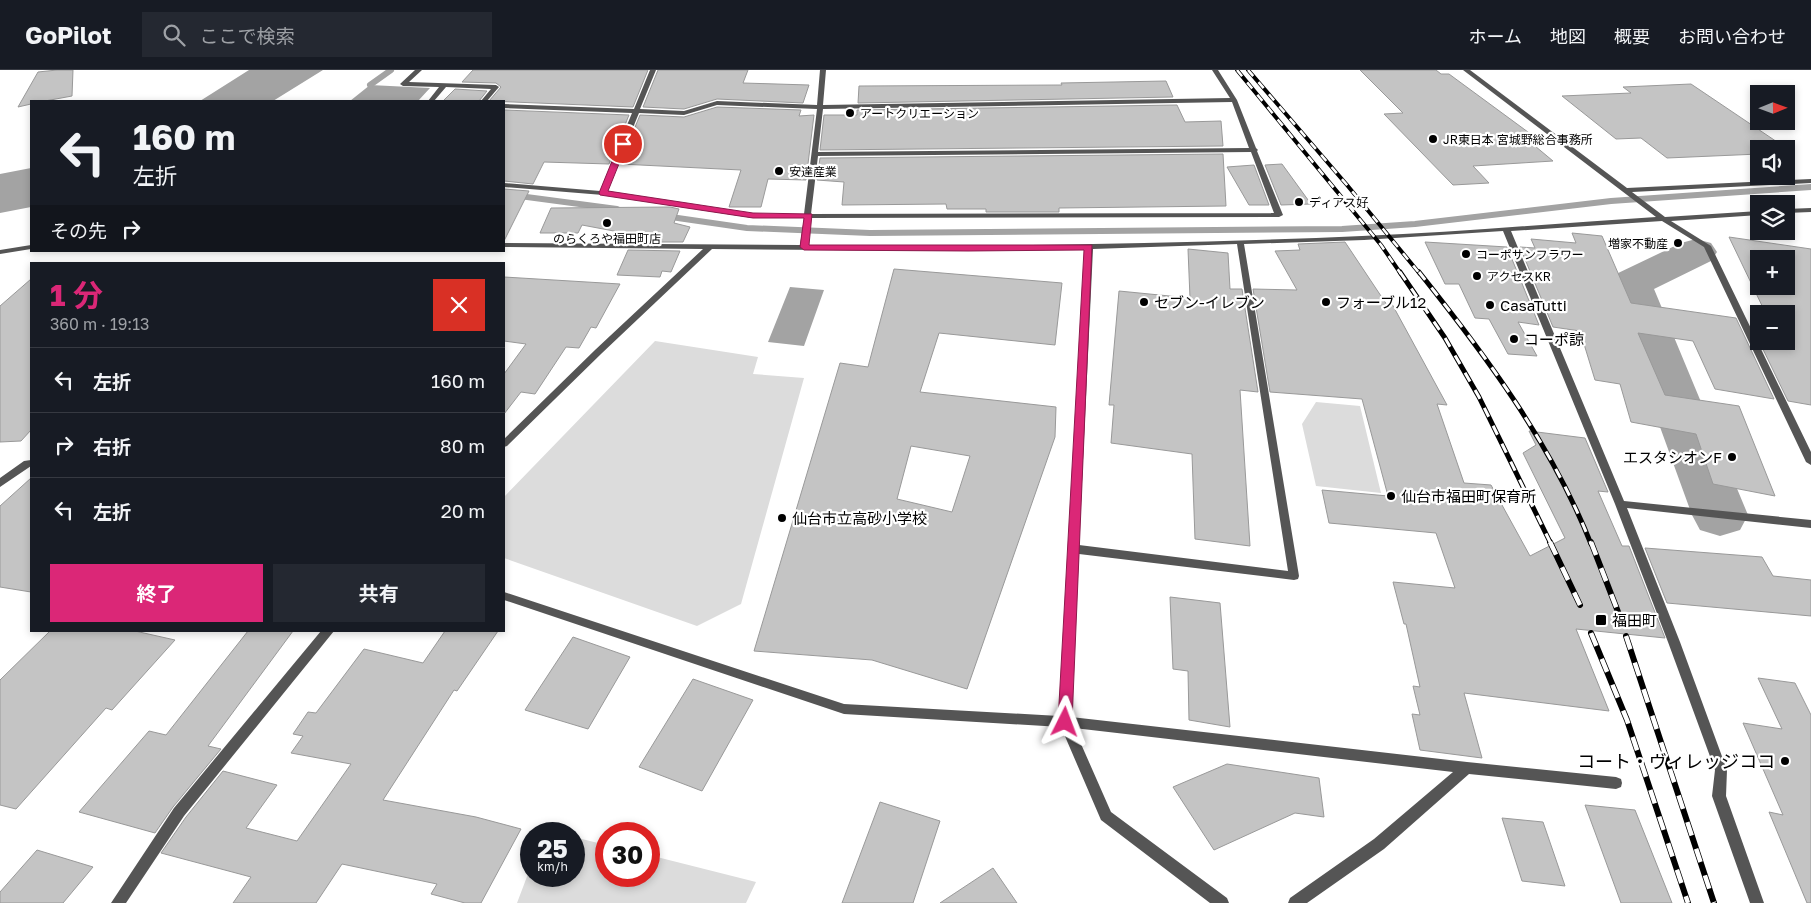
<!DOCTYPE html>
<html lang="ja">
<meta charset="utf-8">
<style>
body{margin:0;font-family:"Golos Text","Noto Sans JP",sans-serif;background:#242831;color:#f1f3f6;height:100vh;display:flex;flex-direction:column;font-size:19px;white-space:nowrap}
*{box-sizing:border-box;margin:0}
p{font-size:16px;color:#9ea1a6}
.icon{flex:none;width:28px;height:28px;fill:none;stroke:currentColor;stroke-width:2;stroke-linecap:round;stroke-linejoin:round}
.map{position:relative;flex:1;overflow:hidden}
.drawer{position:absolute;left:30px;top:192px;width:475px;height:370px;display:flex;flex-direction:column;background:#171b24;border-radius:0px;box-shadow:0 2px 8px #0003}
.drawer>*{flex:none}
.top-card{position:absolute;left:30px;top:30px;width:475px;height:152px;border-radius:0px;box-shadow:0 2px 8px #0003;background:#171b24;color:#f1f3f6;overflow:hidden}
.needle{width:32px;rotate:89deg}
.tools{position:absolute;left:1750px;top:15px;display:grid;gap:10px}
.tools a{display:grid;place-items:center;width:45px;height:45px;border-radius:0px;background:#171b24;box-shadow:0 2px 8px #0003;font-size:25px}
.speed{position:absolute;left:520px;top:752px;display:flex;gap:10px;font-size:25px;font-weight:700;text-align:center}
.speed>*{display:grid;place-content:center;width:65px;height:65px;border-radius:50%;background:#171b24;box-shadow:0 2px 8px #0003;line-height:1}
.speed small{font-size:12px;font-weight:400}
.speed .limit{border:8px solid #d22;background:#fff;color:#111}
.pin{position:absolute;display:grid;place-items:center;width:42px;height:42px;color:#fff;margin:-21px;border:2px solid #fff;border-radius:50%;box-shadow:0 1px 5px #0007}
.me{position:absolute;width:55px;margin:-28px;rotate:3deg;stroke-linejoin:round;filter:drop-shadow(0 0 4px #0008)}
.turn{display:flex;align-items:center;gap:18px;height:105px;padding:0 20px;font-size:22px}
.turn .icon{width:65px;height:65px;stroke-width:2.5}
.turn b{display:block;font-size:35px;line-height:42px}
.then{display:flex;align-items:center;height:48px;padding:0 20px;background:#0003;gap:10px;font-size:19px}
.round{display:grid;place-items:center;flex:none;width:52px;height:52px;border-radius:0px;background:#242831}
.head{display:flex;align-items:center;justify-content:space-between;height:85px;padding:0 20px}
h1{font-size:30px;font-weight:700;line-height:38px;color:#db2777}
.button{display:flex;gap:10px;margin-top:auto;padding:10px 20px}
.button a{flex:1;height:58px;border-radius:0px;background:#db2777;color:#fff;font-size:20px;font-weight:700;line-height:58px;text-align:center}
.button a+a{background:#242831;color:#f1f3f6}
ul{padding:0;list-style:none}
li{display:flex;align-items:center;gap:15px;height:65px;padding:0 20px;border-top:1px solid #363941}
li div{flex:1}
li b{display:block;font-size:19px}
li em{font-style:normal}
header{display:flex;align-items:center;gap:30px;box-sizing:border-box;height:70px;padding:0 25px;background:#171b24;border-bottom:1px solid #363941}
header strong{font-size:24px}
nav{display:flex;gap:28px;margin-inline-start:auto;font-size:18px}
.search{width:350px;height:45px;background:#242831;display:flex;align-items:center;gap:12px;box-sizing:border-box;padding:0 18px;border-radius:0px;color:#9ea1a6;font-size:19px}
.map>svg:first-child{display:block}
</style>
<header>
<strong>GoPilot</strong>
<div class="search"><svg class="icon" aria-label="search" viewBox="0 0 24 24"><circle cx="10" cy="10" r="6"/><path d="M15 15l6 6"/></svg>ここで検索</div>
<nav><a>ホーム</a><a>地図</a><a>概要</a><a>お問い合わせ</a></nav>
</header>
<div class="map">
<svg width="1811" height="833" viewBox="0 0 1811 833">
<rect width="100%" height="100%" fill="#fff"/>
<!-- green -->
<path fill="#dcdcdc" d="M655,271L758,287L753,304L804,308L741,534L697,556L504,488V427Z
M1316,332L1360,336L1381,423L1316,416L1302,354Z
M574,767L606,775V806H649V785L756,812L746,833H517L531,796V806H574Z"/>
<!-- water -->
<path fill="#a3a3a3" d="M249,0H323L273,31H200Z
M370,15L430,18L418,31H350Z
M31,98V137L0,143V104Z
M790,217L824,220L804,276L768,272Z"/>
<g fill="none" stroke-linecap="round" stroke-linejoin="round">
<!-- stream -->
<path stroke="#a3a3a3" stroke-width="6" d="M370,15L391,0
M504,124L617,139
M664,146L747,158L870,163L1342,159L1415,154L1611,131L1811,117"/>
<!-- river -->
<path fill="#a3a3a3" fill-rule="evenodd" d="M1696,169L1711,173L1717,182L1711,191L1654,219L1748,445L1740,460L1720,466L1700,460L1692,445L1608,214L1614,205L1681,173Z"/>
</g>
<!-- building -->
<path fill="#c4c4c4" stroke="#999" fill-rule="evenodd" d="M57,0H73L72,26L45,31H31V34L18,37L38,2Z
M473,0H648L633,37L489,31L501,17L496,13L462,12Z
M658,0H748L743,13L809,15L803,33L717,29L684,39L643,37Z
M1360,0H1436L1441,4H1449L1532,65L1523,66L1553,91L1473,96L1489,113L1453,115L1384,44L1403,43Z
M1166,11L1173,27L858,33L859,16L1062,15L1061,13Z
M1691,14L1792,82H1786V79H1759V84L1667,88L1641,68L1616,69L1562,26L1631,23L1623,17Z
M455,19L487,21L479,31H443Z
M1177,35L1185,52L1221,51L1223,76L820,80L824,45H857V40Z
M717,37L801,40L799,46L814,45L806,110L768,109L761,137H729L741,100L620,94L640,45L684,47Z
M504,40L629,45L609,94L544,92L533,114L504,111Z
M1223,84L1226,136L1059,138V142H986V139H947L946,134L842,135L844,112L817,110L820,88Z
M1282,94L1311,134L1281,135L1265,95Z
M1254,95L1269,135H1249L1227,97Z
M504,119L529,121L504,171Z
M670,137L679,139L674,153L690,157L683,172H632L635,165L582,155L578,163H540L551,138Z
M1572,163L1602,166L1631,233L1736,248L1774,329L1715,319L1693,271L1638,263L1665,325L1739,336L1775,426L1713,414L1696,364L1631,352L1620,314L1595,310L1580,261L1553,257L1520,177L1535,178L1531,169L1576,173Z
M1729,167L1811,179V335L1788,331L1759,271H1786V244H1766ZM1759,189H1786V216H1759Z
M1345,172L1387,235L1392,234L1447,335L1437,334L1464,413L1491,415L1530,486L1565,468L1523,383L1536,375L1529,361L1585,368L1608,422L1598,421L1622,476H1629L1665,568L1576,559L1609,641L1464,623L1482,688L1420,680L1412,644L1420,645L1413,616L1420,617L1406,554H1404L1393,512L1455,518L1436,463L1329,453L1322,420L1388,426L1362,329L1270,322L1253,219L1297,220L1275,181L1300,180L1298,174Z
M1425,172L1507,177L1539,255L1518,252L1537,286L1508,284L1489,249L1475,248L1459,214H1445Z
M1188,179L1228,183L1230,219H1242L1258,322L1240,320L1250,476L1195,469L1192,384L1111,373L1114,335H1109L1119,221L1190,228Z
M628,180L680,181L671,202L662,201L660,207L617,205Z
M894,199L1062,213L1055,275L939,263L920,322L1056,337L1055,367L967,619L872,590L754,581L840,293L868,297ZM911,376L970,386L952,442L897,429Z
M504,207L620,214L596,258L591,257L579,278L566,277L535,324L521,322L504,344V304L526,274L504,271Z
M31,209V360L21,371L0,372V236Z
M31,408V522L0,517V436Z
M1645,478L1762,487L1773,506L1811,510V546L1667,533Z
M1170,527L1220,533L1230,657L1189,650L1188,601L1173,599Z
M50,561H135L175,570L112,640L106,638L16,739L0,735V610Z
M248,561H293L208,676L221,679L173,737L155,763L79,742L149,661L166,665Z
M445,561H498L457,621L454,620L383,730L476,747L521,759L481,833H465L431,824L437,814L342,794L316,833H233L251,807L161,783L186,747L223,701L277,715L246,758L297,771L351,694L291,683L303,666L293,664L308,642L316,643L364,579L423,593Z
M573,567L630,587L588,659L525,640Z
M1758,608L1795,613L1811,645V833H1807L1769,742L1783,745L1743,653L1782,659Z
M693,609L753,630L702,721L639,697Z
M1227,694L1319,708L1324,747L1295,743L1214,780L1173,717Z
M880,732L940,751L913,833H842Z
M1585,735L1635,740L1672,833H1621Z
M1502,748L1543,752L1565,816L1522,811Z
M37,780L93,797L63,833H0V822Z
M993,798L1017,833H940Z"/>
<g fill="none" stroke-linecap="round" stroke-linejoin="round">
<!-- minor -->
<path fill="#555" fill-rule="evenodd" d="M415,0H422L409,12L496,15L499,17L487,31H481L491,19L446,17L434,31H428L439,17L403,16L400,14Z
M650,0H656L640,39L684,41L717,31L817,35L820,0H826L823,35L1230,28L1212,0H1218L1237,30L1256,78L1258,80L1257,81L1283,145L1279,147L811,148L808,175C993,177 1178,174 1362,166C1460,162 1558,153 1656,147L1463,0H1470L1627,118L1811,109V113L1632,122L1665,147L1759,141V145L1671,151L1711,176L1811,382V395L1806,392L1704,177L1662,151L1511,161L1624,431L1811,450V458L1627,438L1680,572L1727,700L1726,726L1764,833H1750L1712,726L1715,700L1668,572L1615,434L1503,161L1364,170L1244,174L1299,506L1298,509L1294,510L1079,484L1071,647L1467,692L1616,707L1621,709L1622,713L1621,717L1616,719L1469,704L1384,779L1307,833H1288L1290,828L1374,769L1453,702L1074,658L1111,742L1227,828L1229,833H1210L1101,750L1061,657L844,644L504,530V522L844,634L1059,646L1085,179L968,181L712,179L601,284L507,376L504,377V369L595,280L703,179L504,177V173L800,175L804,148H753L603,125L504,117V113L600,121L632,43L504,38V34L634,39ZM1232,32L1249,78L818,82L823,39ZM717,35L817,39L804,144H753L607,121L639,43L684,45ZM1251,82L1274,143L811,144L818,86ZM1237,174L1288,501L1079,475L1093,179Z
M1811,138V142L1786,143V139Z
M31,175V179L0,184V180Z
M31,390V396L0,417V408L24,391Z
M321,561H334L184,746L126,833H111L174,738Z"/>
<defs>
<path id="rail-far2" d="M1237,0L1381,175L1401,204
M1248,0L1347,115L1420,204"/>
<path id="rail-far1" d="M1400,202L1445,268L1479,327L1551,474
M1419,202C1486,286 1551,373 1591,474"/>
<path id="rail" d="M1550,472L1580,535
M1591,472L1620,547
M1591,563L1627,650L1688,833
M1626,566L1714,833"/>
</defs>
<!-- rail-far2 casing -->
<use href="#rail-far2" stroke="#000" stroke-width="4"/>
<!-- rail-far1 casing -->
<use href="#rail-far1" stroke="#000" stroke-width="5"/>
<!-- rail casing -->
<use href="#rail" stroke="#000" stroke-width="6"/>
<!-- rail-far2 -->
<use href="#rail-far2" stroke="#fff" stroke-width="2.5" stroke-dasharray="8" stroke-linecap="butt"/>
<!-- rail-far1 -->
<use href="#rail-far1" stroke="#fff" stroke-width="3" stroke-dasharray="10" stroke-linecap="butt"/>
<!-- rail -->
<use href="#rail" stroke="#fff" stroke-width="4.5" stroke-dasharray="14" stroke-linecap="butt"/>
</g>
<!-- route -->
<path fill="#db2777" stroke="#8e194d" d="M623,72L627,74L608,121L753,143L812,144L809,175H1092L1072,652L1070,657L1065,659L1060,657L1058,652L1084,180L968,181L804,180L800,177L804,148H753L600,125L599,123L619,74Z"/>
<!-- markers -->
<g fill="#000" stroke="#fff" stroke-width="2">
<circle cx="850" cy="43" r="5"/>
<circle cx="1433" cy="69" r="5"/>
<circle cx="779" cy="101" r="5"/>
<circle cx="1299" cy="132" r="5"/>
<circle cx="607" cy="153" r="5"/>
<circle cx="1678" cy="173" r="5"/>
<circle cx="1466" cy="184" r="5"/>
<circle cx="1477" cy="206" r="5"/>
<circle cx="1144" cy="232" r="5"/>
<circle cx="1326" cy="232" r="5"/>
<circle cx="1490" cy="235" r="5"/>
<circle cx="1514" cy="269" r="5"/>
<circle cx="1732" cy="387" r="5"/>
<circle cx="1391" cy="426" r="5"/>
<circle cx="782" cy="448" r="5"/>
<rect x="1595" y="544" width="12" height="12" rx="2.5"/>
<circle cx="1785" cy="691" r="5"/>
</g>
<g text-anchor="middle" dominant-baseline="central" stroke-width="4.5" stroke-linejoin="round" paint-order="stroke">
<!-- far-poi labels -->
<g font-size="12" fill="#000" stroke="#fff" text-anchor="start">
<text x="860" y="43">アートクリエーション</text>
<text x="1443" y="69">JR東日本 宮城野総合事務所</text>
<text x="789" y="101">安達産業</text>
<text x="1309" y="132">ディアス好</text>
<text x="607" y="168" text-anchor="middle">のらくろや福田町店</text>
<text x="1668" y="173" text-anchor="end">増家不動産</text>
<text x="1476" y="184">コーポサンフラワー</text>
<text x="1487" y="206">アクセスKR</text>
</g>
<!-- poi labels -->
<g font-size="15" fill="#000" stroke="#fff" text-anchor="start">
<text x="1154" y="232">セブン-イレブン</text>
<text x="1336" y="232">フォーブル12</text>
<text x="1500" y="235">CasaTutti</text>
<text x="1524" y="269">コーポ諒</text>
<text x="1722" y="387" text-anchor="end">エスタシオンF</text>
<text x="1401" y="426">仙台市福田町保育所</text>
<text x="792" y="448">仙台市立高砂小学校</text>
<text x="1612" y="550">福田町</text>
</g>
<!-- near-poi labels -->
<g font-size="18" fill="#000" stroke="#fff" text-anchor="end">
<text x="1775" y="691">コート・ヴィレッジココ</text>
</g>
</g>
</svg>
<div class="tools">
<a><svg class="needle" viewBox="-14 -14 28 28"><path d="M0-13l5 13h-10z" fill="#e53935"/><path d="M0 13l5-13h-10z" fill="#9ea1a6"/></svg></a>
<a><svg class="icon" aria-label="sound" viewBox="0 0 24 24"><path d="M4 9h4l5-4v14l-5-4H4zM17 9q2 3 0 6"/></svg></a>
<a><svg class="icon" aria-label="layers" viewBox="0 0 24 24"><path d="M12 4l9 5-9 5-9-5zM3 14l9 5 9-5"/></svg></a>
<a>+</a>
<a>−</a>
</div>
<div class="speed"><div>25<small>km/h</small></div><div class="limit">30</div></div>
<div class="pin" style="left:623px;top:74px;background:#d93025"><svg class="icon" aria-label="arrive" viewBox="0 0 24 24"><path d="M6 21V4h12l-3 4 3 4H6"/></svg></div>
<svg class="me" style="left:1065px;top:652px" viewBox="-20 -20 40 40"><path d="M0-17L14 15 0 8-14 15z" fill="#db2777" stroke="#fff" stroke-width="4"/></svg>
<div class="top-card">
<div class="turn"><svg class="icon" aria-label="left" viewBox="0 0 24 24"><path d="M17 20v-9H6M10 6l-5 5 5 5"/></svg><div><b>160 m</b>左折</div></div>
<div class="then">その先<svg class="icon" aria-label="right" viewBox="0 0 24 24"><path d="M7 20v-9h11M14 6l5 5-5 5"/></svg></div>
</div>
<section class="drawer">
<div class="head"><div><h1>1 分</h1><p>360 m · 19:13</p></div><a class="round" style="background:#d93025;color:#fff"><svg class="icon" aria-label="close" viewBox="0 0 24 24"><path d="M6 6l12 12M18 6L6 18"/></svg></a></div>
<ul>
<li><svg class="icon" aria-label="left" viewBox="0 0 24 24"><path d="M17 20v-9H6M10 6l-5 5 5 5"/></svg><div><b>左折</b></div><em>160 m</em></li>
<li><svg class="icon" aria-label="right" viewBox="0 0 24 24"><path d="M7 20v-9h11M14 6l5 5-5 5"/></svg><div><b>右折</b></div><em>80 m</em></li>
<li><svg class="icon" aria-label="left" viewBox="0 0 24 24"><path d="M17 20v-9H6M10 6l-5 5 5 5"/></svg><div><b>左折</b></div><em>20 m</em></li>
</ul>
<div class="button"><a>終了</a><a>共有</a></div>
</section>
</div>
